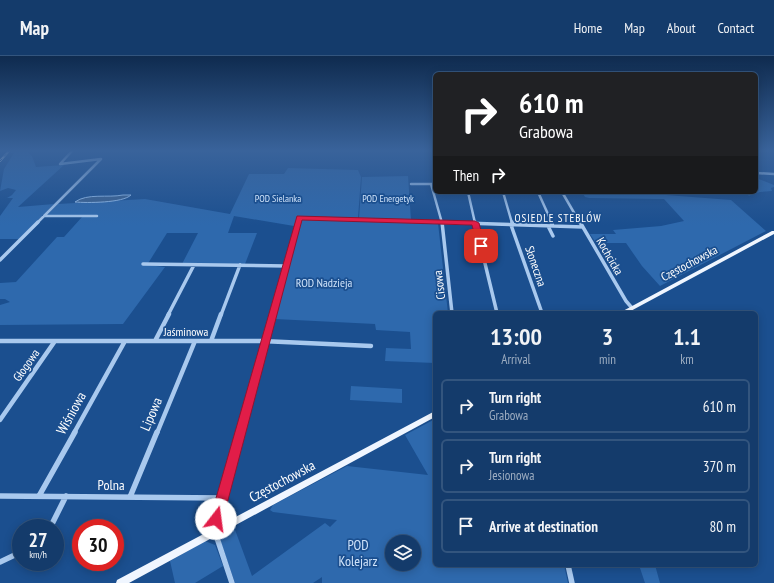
<!DOCTYPE html>
<meta charset="utf-8">
<style>
body{margin:0;font-family:"PT Sans Narrow",sans-serif;background:#1d4271;color:#f1f3f6;height:100vh;display:flex;flex-direction:column;font-size:15px;white-space:nowrap}
*{box-sizing:border-box;margin:0}
p{font-size:13px;color:#9dadc1}
.icon{flex:none;width:22px;height:22px;fill:none;stroke:currentColor;stroke-width:2;stroke-linecap:round;stroke-linejoin:round}
.map{position:relative;flex:1;overflow:hidden}
.panel{position:absolute;left:433px;top:255px;width:325px;height:256px;display:flex;flex-direction:column;background:#143b6b;border-radius:6px;box-shadow:0 2px 10px #0003,0 0 0 1px #33557e}
.panel>*{flex:none}
.guide{position:absolute;left:433px;top:16px;width:325px;height:122px;border-radius:6px;box-shadow:0 2px 10px #0003,0 0 0 1px #33557e;background:#202124;color:#fff;overflow:hidden}
.buttons{position:absolute;left:385px;top:479px;display:grid;gap:8px}
.buttons a{display:grid;place-items:center;width:36px;height:36px;border-radius:50%;background:#143b6b;box-shadow:0 2px 10px #0003,0 0 0 1px #33557e;font-size:20px}
.speed{position:absolute;left:12px;top:463px;display:flex;gap:8px;font-size:20px;font-weight:700;text-align:center}
.speed>*{display:grid;place-content:center;width:52px;height:52px;border-radius:50%;background:#143b6b;box-shadow:0 2px 10px #0003,0 0 0 1px #33557e;line-height:1}
.speed small{font-size:10px;font-weight:400}
.speed .limit{border:6px solid #d22;background:#fff;color:#111}
.pin{position:absolute;display:grid;place-items:center;width:34px;height:34px;color:#fff;margin:-17px;border-radius:8px;box-shadow:0 2px 6px #0006}
.me{position:absolute;width:44px;margin:-22px;rotate:15deg;stroke-linejoin:round;filter:drop-shadow(0 0 3px #0008)}
.turn{display:flex;align-items:center;gap:14px;height:84px;padding:0 20px;font-size:18px}
.turn .icon{width:52px;height:52px;stroke-width:2.5}
.turn b{display:block;font-size:28px;line-height:34px}
.then{display:flex;align-items:center;height:38px;padding:0 20px;background:#0003;gap:8px;font-size:15px}
.eta{display:flex;justify-content:space-evenly;align-items:center;height:68px;text-align:center}
.eta b{font-size:24px;font-weight:800;line-height:28px}
ul{padding:0;list-style:none}
li{display:flex;align-items:center;gap:12px;height:54px;margin:0 8px 6px;padding:0 12px;border:2px solid #33557e;border-radius:6px}
li div{flex:1}
li b{display:block;font-size:15px}
li em{font-style:normal}
header{display:flex;align-items:center;gap:24px;box-sizing:border-box;height:56px;padding:0 20px;background:#143b6b;border-bottom:1px solid #33557e}
header strong{font-size:19px}
nav{display:flex;gap:22px;margin-inline-start:auto;font-size:14px}
.map>svg:first-child{display:block}
</style>
<header>
<strong>Map</strong>
<nav><a>Home</a><a>Map</a><a>About</a><a>Contact</a></nav>
</header>
<div class="map">
<svg width="774" height="527" viewBox="0 0 774 527">
<rect width="100%" height="100%" fill="#1b4f8f"/>
<!-- green -->
<path fill="#2e69ad" fill-rule="evenodd" d="M12,95H27L32,100L36,111L64,109L18,151L54,148L19,183H0V160L13,142H7L12,139L16,134L8,132L0,135L4,113L14,97H10Z
M288,112L358,114L361,121L358,162L298,160L294,170L234,160L228,177H257L245,208H182L198,177H167L147,209L165,211L123,268L0,269V249L10,246L5,243H0V227L16,226L57,181H64L82,161L98,159H47L58,148L145,143L230,158L249,118H284Z
M408,120L411,164L359,162L362,121Z
M756,122L774,129V131L771,132L772,135L760,136L748,140L750,138L749,136H756Z
M582,136H627L731,144L766,175L660,230L642,210L626,187H596L590,178H616L613,174L661,170L684,165L664,143L589,142L585,141Z
M301,163L438,167L448,257H435V307L385,305L386,292L411,293L410,276L376,274L375,268L275,263Z
M351,330L402,333V347L350,344Z
M435,363V509H564L568,527H322V521L313,527H235L220,484L225,475L234,471L252,520L325,467L330,471L337,464L273,456L270,454L273,449L347,410L428,419L405,379ZM392,486H414V508H392Z
M205,485L215,489L223,510L195,527H175L170,505Z
M639,509H655L660,527H645Z"/>
<!-- water -->
<path fill="#3c6290" stroke="#9cc4f0" d="M123,139H131C123,147 87,147 75,146C87,137 108,142 123,139Z"/>
<g fill="none" stroke-linecap="round" stroke-linejoin="round">
<!-- minor-far3 -->
<path stroke="#a9c9ee" stroke-width="2.5" d="M756,117L774,118
M411,128H435
M431,128L442,167
M468,136L475,167
M503,136L512,167
M538,136L552,167
M562,136L580,167
M44,160H97
M37,167L101,103L60,108L72,95
M298,167L299,162L465,167"/>
<!-- minor-far2 -->
<path stroke="#a9c9ee" stroke-width="3.5" d="M433,166L583,171
M442,166L452,257
M475,166L497,257
M512,166L513,169
M551,166L553,170
M580,166L626,245L632,252
M511,169L542,257
M548,170L553,180
M0,204L38,166
M143,208L286,210
M168,259L194,209
M221,259L240,209
M272,259L298,166"/>
<!-- minor-far1 -->
<path stroke="#a9c9ee" stroke-width="4.5" d="M0,285H262L371,290
M155,285L169,258
M211,285L221,258
M0,364L55,285
M74,377L125,285
M157,377L195,285
M240,377L272,258"/>
<!-- minor -->
<path stroke="#a9c9ee" stroke-width="5.5" d="M0,440L222,442
M39,440L75,376
M130,441L157,376
M50,472L66,440
M0,506L21,496
M568,509L572,527
M232,527L217,482L216,463L240,376"/>
<!-- major -->
<path fill="#f0f6ff" fill-rule="evenodd" d="M772,175H774V178L627,257H620L621,256Z
M435,355V361L129,527H116L117,524Z"/>
<defs>
<path id="rail" d="M0,105L9,95"/>
</defs>
<!-- rail casing -->
<use href="#rail" stroke="#fff" stroke-width="2"/>
<!-- rail -->
<use href="#rail" stroke="#1b4f8f" stroke-width="1" stroke-dasharray="3" stroke-linecap="butt"/>
</g>
<!-- sky -->
<linearGradient id="sky" x2="0" y2="1"><stop stop-color="#0f2b4f"/><stop offset="0.56" stop-color="#39639b"/><stop offset="1" stop-color="#39639b" stop-opacity="0"/></linearGradient>
<rect width="774" height="169" fill="url(#sky)"/>
<!-- route -->
<path fill="#e11d48" stroke="#92132f" d="M297,160L475,165L479,167L485,190L481,192L477,190L472,169L302,164L223,463L221,468L216,470L212,468L210,463Z"/>
<g text-anchor="middle" dominant-baseline="central" stroke-width="3.5" stroke-linejoin="round" paint-order="stroke">
<!-- far-park labels -->
<g font-size="10" fill="#cfe3fa" stroke="#1b4f8f">
<text x="278" y="142">POD Sielanka</text>
<text x="388" y="142">POD Energetyk</text>
</g>
<!-- far-neighbourhood labels -->
<g font-size="11" letter-spacing="1" fill="#fff" stroke="#1b4f8f">
<text x="558" y="162">OSIEDLE STEBLÓW</text>
</g>
<!-- street labels -->
<g font-size="12" fill="#fff" stroke="#1b4f8f">
<text transform="translate(610 200) rotate(60)">Kochcicka</text>
<text transform="translate(689 207) rotate(-28)">Częstochowska</text>
<text transform="translate(536 210) rotate(71)">Słoneczna</text>
<text transform="translate(439 229) rotate(-97)">Cisowa</text>
<text x="186" y="275">Jaśminowa</text>
<text transform="translate(26 309) rotate(-55)">Głogowa</text>
</g>
<!-- park labels -->
<g font-size="12" fill="#cfe3fa" stroke="#1b4f8f">
<text x="324" y="226">ROD Nadzieja</text>
</g>
<!-- near-street labels -->
<g font-size="14" fill="#fff" stroke="#1b4f8f">
<text transform="translate(71 357) rotate(-61)">Wiśniowa</text>
<text transform="translate(151 358) rotate(-67)">Lipowa</text>
<text transform="translate(282 425) rotate(-28)">Częstochowska</text>
<text x="111" y="429">Polna</text>
</g>
<!-- near-park labels -->
<g font-size="14" fill="#cfe3fa" stroke="#1b4f8f">
<text x="358" y="489">POD<tspan x="358" dy="16">Kolejarz</tspan></text>
</g>
</g>
</svg>
<div class="buttons">
<a><svg class="icon" aria-label="layers" viewBox="0 0 24 24"><path d="M12 4l9 5-9 5-9-5zM3 14l9 5 9-5"/></svg></a>
</div>
<div class="speed"><div>27<small>km/h</small></div><div class="limit">30</div></div>
<div class="pin" style="left:481px;top:190px;background:#d93025"><svg class="icon" aria-label="arrive" viewBox="0 0 24 24"><path d="M6 21V4h12l-3 4 3 4H6"/></svg></div>
<svg class="me" style="left:216px;top:463px" viewBox="-20 -20 40 40"><circle r="19" fill="#fff"/><path d="M0-13L10 11 0 6-10 11z" fill="#e11d48"/></svg>
<div class="guide">
<div class="turn"><svg class="icon" aria-label="right" viewBox="0 0 24 24"><path d="M7 20v-9h11M14 6l5 5-5 5"/></svg><div><b>610 m</b>Grabowa</div></div>
<div class="then">Then<svg class="icon" aria-label="right" viewBox="0 0 24 24"><path d="M7 20v-9h11M14 6l5 5-5 5"/></svg></div>
</div>
<section class="panel">
<div class="eta">
<div><b>13:00</b><p>Arrival</p></div>
<div><b>3</b><p>min</p></div>
<div><b>1.1</b><p>km</p></div>
</div>
<ul>
<li><svg class="icon" aria-label="right" viewBox="0 0 24 24"><path d="M7 20v-9h11M14 6l5 5-5 5"/></svg><div><b>Turn right</b><p>Grabowa</p></div><em>610 m</em></li>
<li><svg class="icon" aria-label="right" viewBox="0 0 24 24"><path d="M7 20v-9h11M14 6l5 5-5 5"/></svg><div><b>Turn right</b><p>Jesionowa</p></div><em>370 m</em></li>
<li><svg class="icon" aria-label="arrive" viewBox="0 0 24 24"><path d="M6 21V4h12l-3 4 3 4H6"/></svg><div><b>Arrive at destination</b></div><em>80 m</em></li>
</ul>
</section>
</div>
